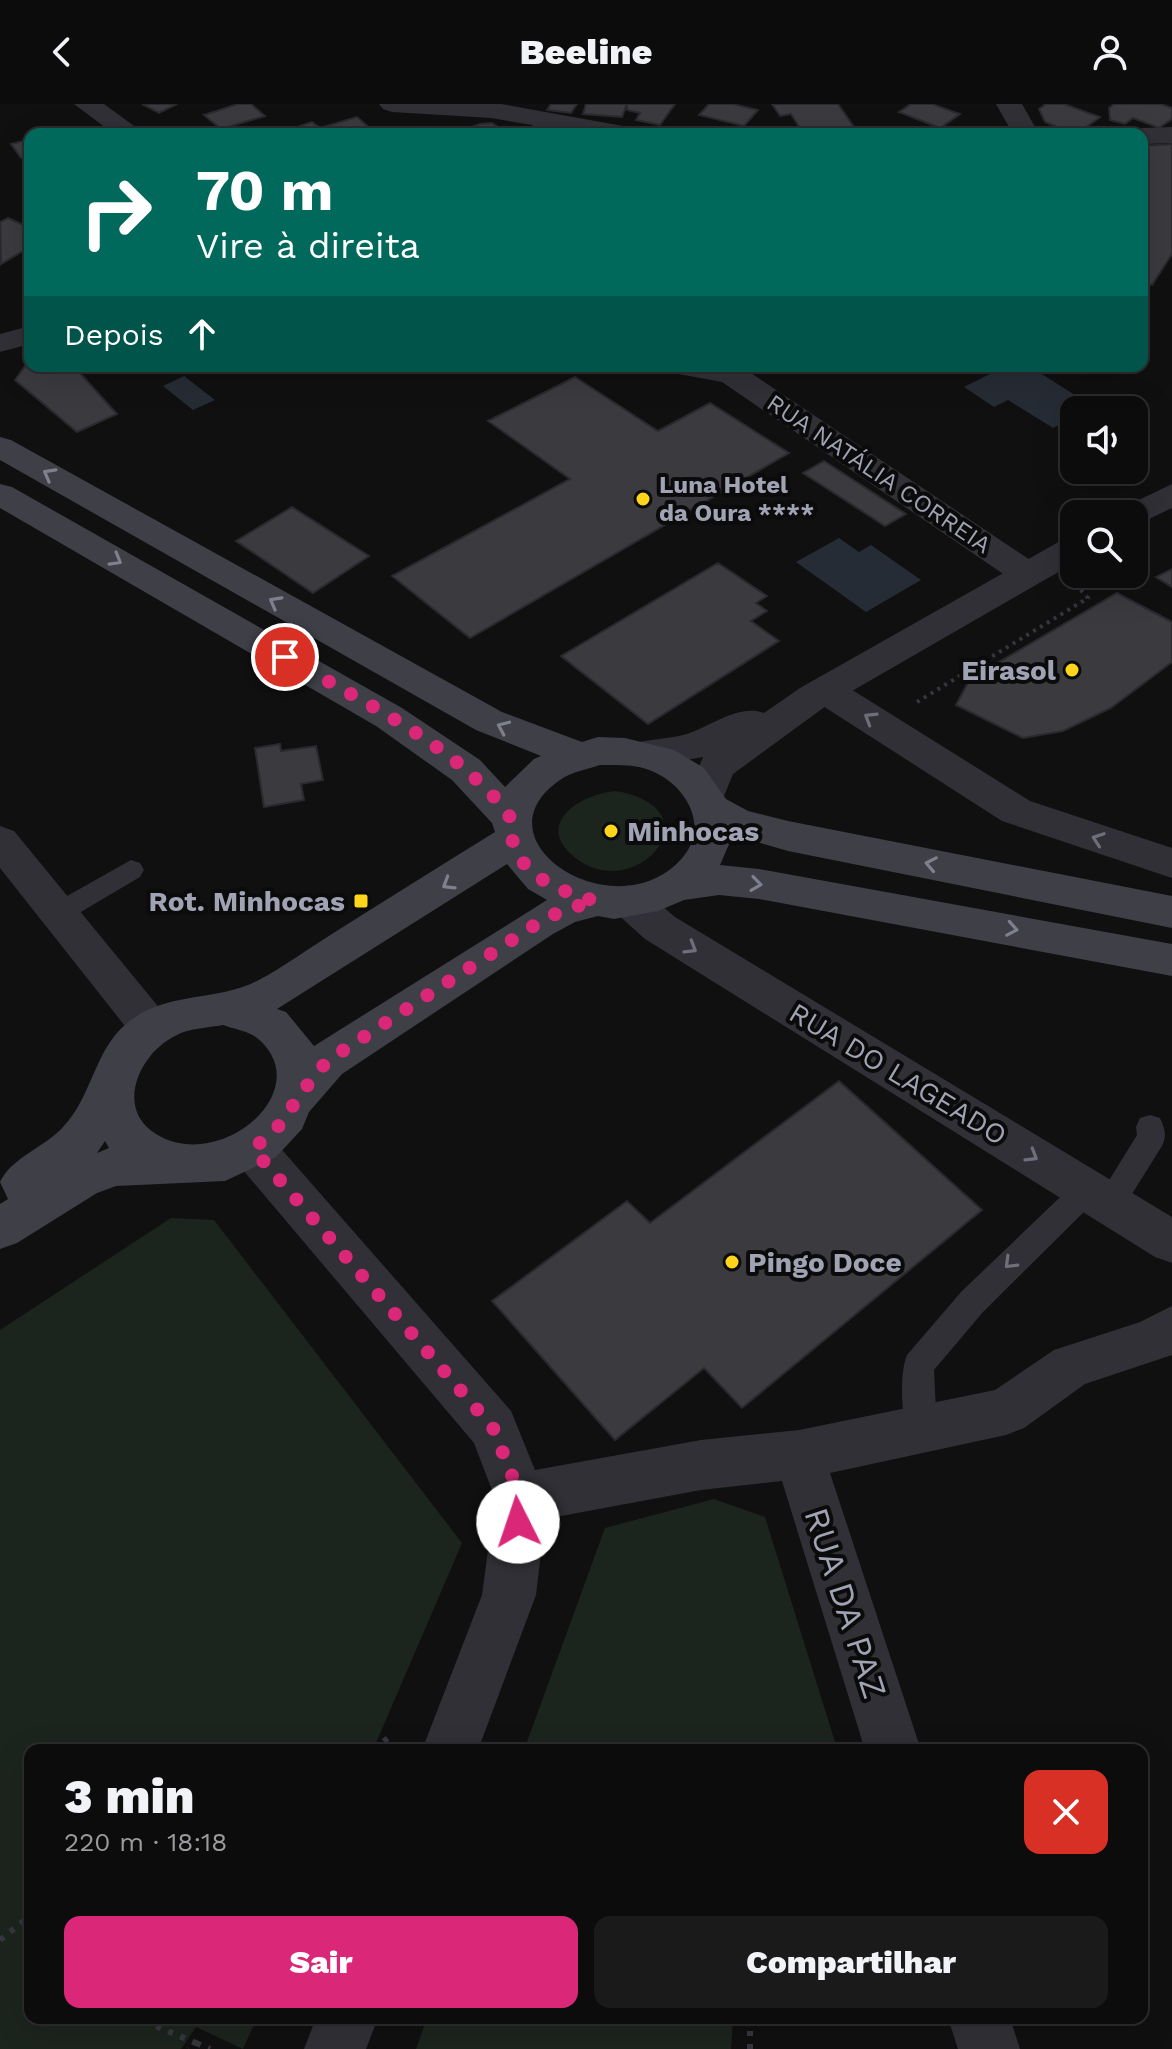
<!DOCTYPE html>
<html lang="pt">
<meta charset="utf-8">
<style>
body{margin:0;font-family:"Work Sans",sans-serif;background:#1a1a1b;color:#f1f3f6;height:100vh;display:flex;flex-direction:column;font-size:30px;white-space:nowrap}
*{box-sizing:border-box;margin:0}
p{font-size:26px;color:#9a9b9d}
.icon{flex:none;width:44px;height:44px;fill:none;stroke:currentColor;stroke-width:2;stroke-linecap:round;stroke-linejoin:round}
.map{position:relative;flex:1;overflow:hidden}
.details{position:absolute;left:24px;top:1640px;width:1124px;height:280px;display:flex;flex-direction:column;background:#0c0c0d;border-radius:16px;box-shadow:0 8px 32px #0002,0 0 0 2px #2c2c2e}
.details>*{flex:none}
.hud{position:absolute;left:24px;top:24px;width:1124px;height:244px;border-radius:16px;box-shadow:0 8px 32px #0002,0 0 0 2px #2c2c2e;background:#00695c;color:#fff;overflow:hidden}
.controls{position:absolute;left:1060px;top:292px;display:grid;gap:16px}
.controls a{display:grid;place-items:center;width:88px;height:88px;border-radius:16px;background:#0c0c0d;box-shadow:0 8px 32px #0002,0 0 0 2px #2c2c2e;font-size:40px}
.pin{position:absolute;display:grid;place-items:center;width:68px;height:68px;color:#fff;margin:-34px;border:4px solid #fff;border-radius:50%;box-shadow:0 2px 8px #0007}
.me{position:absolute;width:88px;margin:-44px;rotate:356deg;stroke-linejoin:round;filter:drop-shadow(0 0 6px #0008)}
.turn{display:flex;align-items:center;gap:28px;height:168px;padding:0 40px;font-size:36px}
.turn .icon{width:104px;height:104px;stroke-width:2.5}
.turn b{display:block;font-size:56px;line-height:68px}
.then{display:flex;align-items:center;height:76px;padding:0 40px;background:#0003;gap:16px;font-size:30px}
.round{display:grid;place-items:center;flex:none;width:84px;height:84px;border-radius:16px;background:#1a1a1b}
.headline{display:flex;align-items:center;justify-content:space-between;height:136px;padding:0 40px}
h1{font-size:48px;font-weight:800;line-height:60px}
.primary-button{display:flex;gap:16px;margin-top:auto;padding:16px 40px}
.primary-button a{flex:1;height:92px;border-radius:16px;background:#db2777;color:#fff;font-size:32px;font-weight:800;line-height:92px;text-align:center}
.primary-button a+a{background:#1a1a1b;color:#f1f3f6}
header{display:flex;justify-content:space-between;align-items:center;height:104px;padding:0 40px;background:#0c0c0d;font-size:36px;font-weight:800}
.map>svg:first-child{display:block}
</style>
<header><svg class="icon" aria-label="back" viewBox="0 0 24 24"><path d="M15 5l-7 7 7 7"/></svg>Beeline<svg class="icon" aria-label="person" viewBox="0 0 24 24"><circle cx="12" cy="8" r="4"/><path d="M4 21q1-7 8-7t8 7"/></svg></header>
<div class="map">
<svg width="1172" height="1945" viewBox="0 0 1172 1945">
<rect width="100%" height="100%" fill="#101011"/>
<!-- green -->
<path fill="#1c241e" d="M616,687C718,705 637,800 577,755C532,722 578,690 616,687Z
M171,1114L214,1116L462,1439L373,1646H30V1914H257L243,1945L196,1923L181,1945H0V1226Z
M714,1395L765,1413L835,1638L827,1646H524L605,1424Z
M427,1914H733L731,1945H416Z"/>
<!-- water -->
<path fill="#262c35" d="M1006,262H1029L1094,303L1074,306V313L1053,324L1008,296L994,303L964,283Z
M184,272L215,296L193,306L163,282Z
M839,434L859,448L871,441L921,476L866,508L796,458Z"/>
<!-- building -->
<path fill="#3a3a3f" stroke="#2a292d" stroke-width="2" d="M142,0H177L159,9Z
M238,0H251L265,12L221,25L204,11Z
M551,0H577L571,9L547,6Z
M586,0H627L622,13L583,10Z
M627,0H675L660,21L636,16L640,9L627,6Z
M709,0H733L758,6L744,22L699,11Z
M772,0H838L854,23L803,29L791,10L780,12Z
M911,0H932L960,10L940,24L899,8Z
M1046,0H1064L1100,13L1085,24L1067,27L1045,18L1039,5Z
M1114,0H1161L1172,4V15L1159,24L1133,14L1125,20L1110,16L1109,4Z
M357,13L372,26L382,23L390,30H307L297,23L312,18L320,24Z
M492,19L506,28L504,30H452L480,20Z
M30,35V52L21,54L11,40Z
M1172,40V150L1152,181L1142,178V42Z
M8,114L30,124V143L1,160L0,118Z
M30,255V262H97L78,267L117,310L77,328L15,276Z
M575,273L658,327L710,299L789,349L470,534L392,472L570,375L488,317Z
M824,357L906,410L885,422L803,369Z
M292,403L369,452L313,489L236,437Z
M718,459L767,492L756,499L767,507L751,517L779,537L648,620L561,552Z
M1172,465V483L1156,473Z
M1117,489L1172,518V558L1111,604L1063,627L1023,634L956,601L970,575Z
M280,640L281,647L316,642L323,676L301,680L304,696L264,703L255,644Z
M839,977L982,1106L742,1304L704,1264L615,1336L492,1197L627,1097L650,1119Z"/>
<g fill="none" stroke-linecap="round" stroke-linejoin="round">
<!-- path-far1 -->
<path stroke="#36373e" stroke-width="4" stroke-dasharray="3 5" stroke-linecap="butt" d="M917,598L1088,494L1078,483"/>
<!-- path -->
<path stroke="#36373e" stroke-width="6" stroke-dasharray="5 8" stroke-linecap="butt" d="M374,1646L390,1632
M0,1836L30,1812
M147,1914L151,1920L196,1939L189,1945
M750,1914V1945
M196,1939L210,1945"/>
<!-- service -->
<path fill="#303036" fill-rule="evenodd" d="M131,756L140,759L144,766L140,773L69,815L60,818L51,815L47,808L51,801Z
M1150,1011L1160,1014C1165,1025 1167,1031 1162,1042L1120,1109L1110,1113L1100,1109L1095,1100L1100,1091L1137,1031L1136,1023L1140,1014Z
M1087,1073L1097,1077L1102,1086L1097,1095L983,1208L934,1266L937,1327L932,1338L921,1342L910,1338C901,1319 899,1269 907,1251L961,1188L1077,1077Z"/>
<!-- minor -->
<path fill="#303036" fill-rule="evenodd" d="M74,0H104L145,30H114Z
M379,0H501L623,22L632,24L636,30H539L532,21L491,14L392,8L383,5Z
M996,0H1022L1039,30H1013Z
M1172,23V39L1142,40V30H1130L1142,24Z
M30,222V240L0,248V230Z
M669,262L742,263L1039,462L1044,470L1039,478L1027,481L1015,478L722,278L673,269Z
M825,573L838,577L1030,697L1172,744V774L1002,717L812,595L807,586L812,577Z
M0,722L14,727L166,912L173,924L166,936L151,941L136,936L0,764Z
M629,781L643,786L675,813L1172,1113V1159L1155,1153L645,835L615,808L609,797L615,786Z
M253,1026L269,1031L511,1307L535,1366L701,1336L799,1326L995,1286L1054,1246L1140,1218L1172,1202V1251L1085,1280L1024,1324L1006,1331L830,1369L921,1646H865L782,1377L701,1386L545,1415L536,1491L478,1646H422L482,1491L495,1394L474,1339L237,1059L230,1045L237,1031Z
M316,1914H378L366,1945H304Z
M948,1914H1010L1020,1945H958Z"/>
<!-- tertiary -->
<path fill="#303036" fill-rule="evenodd" d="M1172,380V404L1134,422V410H1118L1122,404Z
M1074,433V459L826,602L733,670L720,702L706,706L692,702L687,692L703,653L644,664L631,660L625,650L631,640C649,635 669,635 687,630C712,622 738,600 764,609L800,584L1062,436Z"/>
<!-- secondary -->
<path fill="#3e3f47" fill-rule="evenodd" d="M0,333L11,336L502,608L582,638L598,633L625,634L674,646L704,664L726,695L748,707L788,717L1172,792V824L788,747L733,731L720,761L759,765L1172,840V872L759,795L719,791L684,796L658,807L614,815L598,812L575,818L553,830L342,970L309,1008L302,1025L276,1053L225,1077L116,1082L97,1089L17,1139L0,1145V1100L8,1095L0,1078C11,1054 45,1043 63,1023C92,993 94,947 126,920C164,887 215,898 257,877C284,863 309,844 335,828C388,795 441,761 495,728L492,719L452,676L376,622L0,404V380L12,383L402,604L480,656L505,683L534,655L541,652L476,626L0,356ZM600,661C616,661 634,660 649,666C683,678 711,720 683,753C618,830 471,737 560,676C571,668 588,665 600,661ZM507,760L528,785L547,796L314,942L286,908L277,905ZM223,921C233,925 249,927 257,934C319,985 221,1070 156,1030C114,1004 140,949 175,932C189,924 207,924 223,921ZM105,1037L109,1044L97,1049Z"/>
</g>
<!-- one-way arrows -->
<defs><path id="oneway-chevron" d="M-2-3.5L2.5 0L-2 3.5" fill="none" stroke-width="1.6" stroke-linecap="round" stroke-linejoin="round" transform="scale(2)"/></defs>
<g stroke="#7e808d">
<use href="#oneway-chevron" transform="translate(49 370) rotate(-151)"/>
<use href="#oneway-chevron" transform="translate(116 456) rotate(30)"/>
<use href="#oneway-chevron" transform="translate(275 498) rotate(-151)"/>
<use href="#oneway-chevron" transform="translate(503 623) rotate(-156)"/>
<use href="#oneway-chevron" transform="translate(931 760) rotate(-169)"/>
<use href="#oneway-chevron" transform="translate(448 780) rotate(148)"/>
<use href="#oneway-chevron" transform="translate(756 780) rotate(8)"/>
<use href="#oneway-chevron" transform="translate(1012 825) rotate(10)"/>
</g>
<g stroke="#6e6f7b">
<use href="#oneway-chevron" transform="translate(870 614) rotate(-148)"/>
<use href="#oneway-chevron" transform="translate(1098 735) rotate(-161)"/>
<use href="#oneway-chevron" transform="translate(691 844) rotate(31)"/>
<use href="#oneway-chevron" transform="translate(1032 1052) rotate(31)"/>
<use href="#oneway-chevron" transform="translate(1010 1159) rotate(135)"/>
</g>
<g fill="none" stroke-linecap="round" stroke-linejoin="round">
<!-- route -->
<path stroke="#db2777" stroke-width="14" stroke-dasharray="0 25.2" d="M285,553C346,588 413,621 466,666C477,676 507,703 511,716C513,722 511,729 512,734C520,773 562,788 596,797L563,806L538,819L327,957L297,994L285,1016L253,1045L493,1324L521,1394L518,1418"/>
</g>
<!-- markers -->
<g fill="#fed51a" stroke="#0b0b0c" stroke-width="3">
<circle cx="643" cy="395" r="8"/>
<circle cx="1072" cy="566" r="8"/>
<circle cx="611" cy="727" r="8"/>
<rect x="353" y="789" width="16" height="16" rx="4"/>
<circle cx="732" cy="1158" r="8"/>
</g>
<g text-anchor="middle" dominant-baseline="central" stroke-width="8" stroke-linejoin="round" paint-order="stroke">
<!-- far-street labels -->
<g font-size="24" fill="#a0a3b3" stroke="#0b0b0c">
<text transform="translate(879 370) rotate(34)">RUA NATÁLIA CORREIA</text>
</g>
<!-- far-poi labels -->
<g font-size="24" font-weight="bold" fill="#a0a3b3" stroke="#0b0b0c" text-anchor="start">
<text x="659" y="381">Luna Hotel<tspan x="659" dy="28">da Oura ****</tspan></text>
</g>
<!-- poi labels -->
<g font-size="28" font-weight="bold" fill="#a0a3b3" stroke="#0b0b0c" text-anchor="end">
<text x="1056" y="566">Eirasol</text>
<text x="627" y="727" text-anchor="start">Minhocas</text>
<text x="345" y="797">Rot. Minhocas</text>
<text x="748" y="1158" text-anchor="start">Pingo Doce</text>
</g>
<!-- street labels -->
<g font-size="28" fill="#a0a3b3" stroke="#0b0b0c">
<text transform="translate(898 970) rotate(31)">RUA DO LAGEADO</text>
</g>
<!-- near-street labels -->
<g font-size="34" fill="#a0a3b3" stroke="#0b0b0c">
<text transform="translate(846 1499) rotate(72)">RUA DA PAZ</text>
</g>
</g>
</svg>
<div class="controls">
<a><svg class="icon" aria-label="sound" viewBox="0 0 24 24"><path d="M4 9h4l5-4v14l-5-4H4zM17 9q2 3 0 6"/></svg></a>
<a><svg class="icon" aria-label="search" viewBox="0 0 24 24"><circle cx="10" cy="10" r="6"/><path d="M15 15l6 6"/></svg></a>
</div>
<div class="pin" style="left:285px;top:553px;background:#d93025"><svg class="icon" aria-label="arrive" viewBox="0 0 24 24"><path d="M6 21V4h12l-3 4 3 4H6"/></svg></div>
<svg class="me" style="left:518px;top:1418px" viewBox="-20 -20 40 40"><circle r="19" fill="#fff"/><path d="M0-13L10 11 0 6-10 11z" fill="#db2777"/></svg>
<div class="hud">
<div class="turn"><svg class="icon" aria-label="right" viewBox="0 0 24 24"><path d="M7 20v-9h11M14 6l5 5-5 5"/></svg><div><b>70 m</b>Vire à direita</div></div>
<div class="then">Depois<svg class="icon" aria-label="ahead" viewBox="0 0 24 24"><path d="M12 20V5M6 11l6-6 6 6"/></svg></div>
</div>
<section class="details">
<div class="headline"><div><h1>3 min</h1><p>220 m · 18:18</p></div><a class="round" style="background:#d93025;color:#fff"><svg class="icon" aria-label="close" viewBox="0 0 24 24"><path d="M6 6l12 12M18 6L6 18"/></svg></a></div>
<div class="primary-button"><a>Sair</a><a>Compartilhar</a></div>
</section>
</div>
